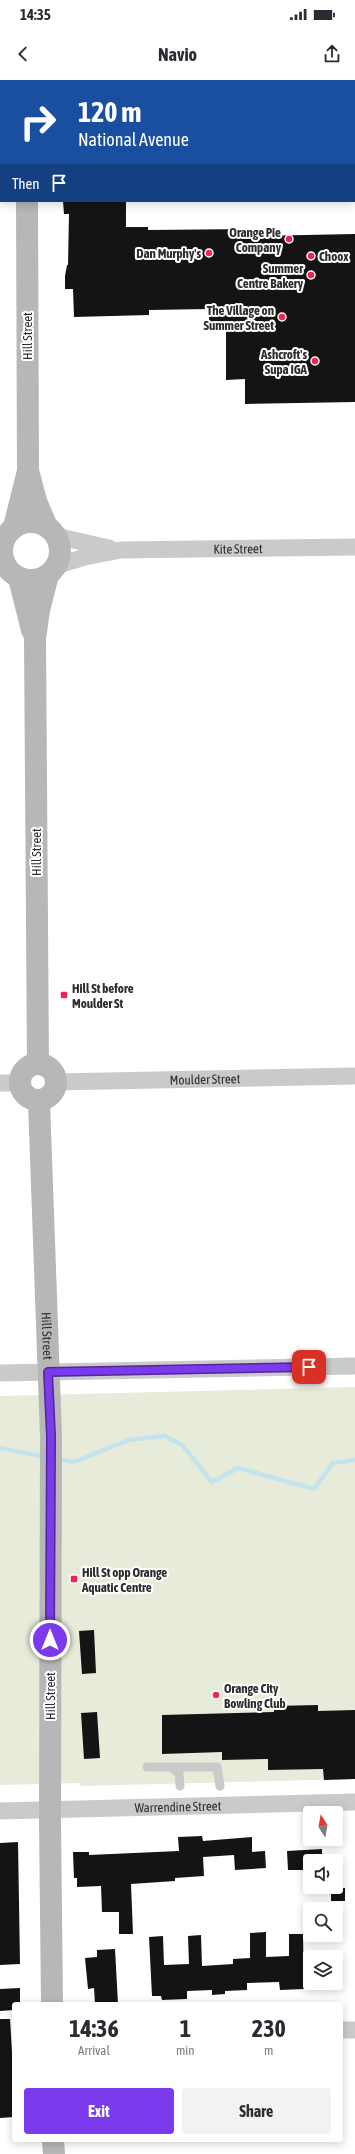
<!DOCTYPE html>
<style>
body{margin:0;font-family:"Asap Condensed",sans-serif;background:#f2f2f3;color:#2b2b33;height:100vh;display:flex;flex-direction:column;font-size:15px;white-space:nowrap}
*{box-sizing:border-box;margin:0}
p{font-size:13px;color:#7c7c81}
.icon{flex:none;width:22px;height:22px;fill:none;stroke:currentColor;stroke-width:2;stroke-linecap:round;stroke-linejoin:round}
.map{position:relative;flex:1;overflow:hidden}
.details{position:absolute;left:12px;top:1922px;width:331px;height:140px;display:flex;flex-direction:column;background:#fff;border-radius:4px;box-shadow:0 2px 10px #0003}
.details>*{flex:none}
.top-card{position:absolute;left:0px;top:0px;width:355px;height:122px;box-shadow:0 2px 10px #0003;background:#1a4fa0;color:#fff;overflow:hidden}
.needle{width:26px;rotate:349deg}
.fabs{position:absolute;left:303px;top:1726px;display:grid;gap:8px}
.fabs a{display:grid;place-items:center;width:40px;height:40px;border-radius:4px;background:#fff;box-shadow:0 2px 10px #0003;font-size:20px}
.pin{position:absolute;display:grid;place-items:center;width:34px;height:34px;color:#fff;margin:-17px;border-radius:8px;box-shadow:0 2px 6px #0006}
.me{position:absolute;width:44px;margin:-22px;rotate:0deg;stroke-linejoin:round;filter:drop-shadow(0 0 3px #0008)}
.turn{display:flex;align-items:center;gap:14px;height:84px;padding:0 12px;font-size:18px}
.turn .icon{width:52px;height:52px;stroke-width:2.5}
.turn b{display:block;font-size:28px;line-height:34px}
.then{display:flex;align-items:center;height:38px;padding:0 12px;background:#0003;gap:8px;font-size:15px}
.eta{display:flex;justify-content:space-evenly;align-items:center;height:68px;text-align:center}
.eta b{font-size:24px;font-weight:700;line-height:28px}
.primary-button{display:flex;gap:8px;margin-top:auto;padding:8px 12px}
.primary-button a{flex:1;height:46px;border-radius:4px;background:#7c3aed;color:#fff;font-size:16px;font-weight:700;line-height:46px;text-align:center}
.primary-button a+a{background:#f2f2f3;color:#2b2b33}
.status{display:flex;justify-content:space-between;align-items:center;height:28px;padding:0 20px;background:#fff;direction:ltr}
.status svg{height:11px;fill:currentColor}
header{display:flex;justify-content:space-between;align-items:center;height:52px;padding:0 12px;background:#fff;font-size:18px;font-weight:700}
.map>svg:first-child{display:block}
</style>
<div class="status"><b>14:35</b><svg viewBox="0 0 49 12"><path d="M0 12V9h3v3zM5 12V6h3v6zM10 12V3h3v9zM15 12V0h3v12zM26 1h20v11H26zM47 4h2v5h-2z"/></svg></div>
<header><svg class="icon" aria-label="back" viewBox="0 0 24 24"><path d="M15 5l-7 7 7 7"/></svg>Navio<svg class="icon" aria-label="share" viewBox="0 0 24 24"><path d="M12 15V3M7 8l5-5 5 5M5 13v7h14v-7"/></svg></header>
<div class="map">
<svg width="355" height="2074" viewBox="0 0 355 2074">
<rect width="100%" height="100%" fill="#fff"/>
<!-- green -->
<path fill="#e6ecd9" d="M355,1307V1699L80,1706L79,1703L0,1705V1316Z"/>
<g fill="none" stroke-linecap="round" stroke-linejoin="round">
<!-- stream -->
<path stroke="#c4e3ed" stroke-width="4.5" d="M0,1368L45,1377
M57,1379L74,1382L129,1360L165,1356L182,1365L212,1402L238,1388L314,1409L333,1383L355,1380"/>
</g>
<!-- building -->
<path fill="#141414" d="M63,121H126V147H148V150L250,149V156L355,154V322L245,324V299L226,300V244H209V229L149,230V235L74,237L73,209H65V196L67,185H68L69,134H64Z
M94,1550L96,1593L82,1594L79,1551Z
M318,1625V1631L355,1630V1699L324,1700L323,1689L268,1690V1679L222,1680V1672L162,1674V1635L274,1632V1626Z
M97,1632L100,1678L84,1679L81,1633Z
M202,1756L203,1761L252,1757V1772L265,1771L266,1788L235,1790L234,1775L203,1777L204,1796L175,1798V1801L131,1804L133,1854H119V1832H102L101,1806L77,1807V1798H74L73,1772H89V1775L179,1771L178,1757Z
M18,1762L20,1884L0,1885V1763Z
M322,1769V1781H310V1790H288L287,1771Z
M331,1808H345V1821H331Z
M266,1852V1877L289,1876V1854H303L304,1909L280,1910L279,1902L247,1903V1910L225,1911V1914L212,1915V1910L187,1911V1919L162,1920L161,1916H152L149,1857L163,1856L164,1885L189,1884L188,1856L201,1855L202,1886L233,1884V1879L250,1878V1853Z
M115,1869L118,1924H95L94,1908L88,1909L85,1878L97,1877V1870Z
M20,1908V1924H14V1930L0,1931V1909Z
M0,1939H10L14,2005V2037L0,2038Z"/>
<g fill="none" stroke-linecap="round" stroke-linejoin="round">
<!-- lane -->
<path stroke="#cacaca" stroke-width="9" d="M147,1687H172L179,1694L180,1706
M172,1687H217L220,1706"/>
<!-- street -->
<g stroke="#cacaca" stroke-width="17">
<path d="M56,456L109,468"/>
<path d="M0,459L5,457"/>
<path d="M0,486L6,488"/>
<path id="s1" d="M56,486L85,477L121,470L355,467"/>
<path id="s2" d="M56,1002L355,996"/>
<path d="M0,1003H20"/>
<path d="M0,1293L355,1286"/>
<path id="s3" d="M0,1731L355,1722"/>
<path d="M341,1950H355"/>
</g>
<!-- secondary -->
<g stroke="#b7b7b7" stroke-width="22">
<path d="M15,0V1"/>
<path d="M34,0V1"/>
<path d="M29,394L36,421L47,447"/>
<circle cx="31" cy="471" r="29"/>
<path d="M14,447L28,391L27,121"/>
<path d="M19,498L32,550"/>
<path d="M38,984L35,559L39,530L48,495"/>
<circle cx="38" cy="1002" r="18"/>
<path id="s4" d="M39,1021L51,1356L50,1741L52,1924"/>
<path d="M53,2060L54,2074"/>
</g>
</g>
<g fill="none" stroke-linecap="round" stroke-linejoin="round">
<defs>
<path id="route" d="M50,1560L51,1356L48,1292L309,1287"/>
</defs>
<!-- route casing -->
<use href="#route" stroke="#51269a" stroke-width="10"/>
<!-- route -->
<use href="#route" stroke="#7c3aed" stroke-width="7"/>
</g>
<!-- markers -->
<g fill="#ef2453" stroke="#fff" stroke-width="1.5">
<circle cx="289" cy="159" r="4"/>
<circle cx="209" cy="173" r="4"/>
<circle cx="311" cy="176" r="4"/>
<circle cx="311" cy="195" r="4"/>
<circle cx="282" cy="237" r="4"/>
<circle cx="315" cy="281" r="4"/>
<rect x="60" y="911" width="8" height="8" rx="2"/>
<rect x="70" y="1495" width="8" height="8" rx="2"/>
<circle cx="216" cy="1615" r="4"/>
</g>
<g text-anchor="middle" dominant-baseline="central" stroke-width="4" stroke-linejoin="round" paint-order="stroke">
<!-- poi labels -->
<g font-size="13" font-weight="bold" fill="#2d2d2d" stroke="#fff" text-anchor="end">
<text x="281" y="152">Orange Pie<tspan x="281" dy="15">Company</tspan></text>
<text x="201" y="173">Dan Murphy's</text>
<text x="319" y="176" text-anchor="start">Choox</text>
<text x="303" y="188">Summer<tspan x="303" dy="15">Centre Bakery</tspan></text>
<text x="274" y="230">The Village on<tspan x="274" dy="15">Summer Street</tspan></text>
<text x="307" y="274">Ashcroft's<tspan x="307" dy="15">Supa IGA</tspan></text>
<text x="72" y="908" text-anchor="start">Hill St before<tspan x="72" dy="15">Moulder St</tspan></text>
<text x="82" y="1492" text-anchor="start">Hill St opp Orange<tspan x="82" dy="15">Aquatic Centre</tspan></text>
<text x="224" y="1608" text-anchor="start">Orange City<tspan x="224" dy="15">Bowling Club</tspan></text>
</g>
<!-- street labels -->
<g font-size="13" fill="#2d2d2d" stroke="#fff">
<text transform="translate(27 256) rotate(-90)">Hill Street</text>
<text stroke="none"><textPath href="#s1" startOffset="184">Kite Street</textPath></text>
<text transform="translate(36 772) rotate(-90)">Hill Street</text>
<text stroke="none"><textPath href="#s2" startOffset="149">Moulder Street</textPath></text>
<text stroke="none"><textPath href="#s4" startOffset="235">Hill Street</textPath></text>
<text transform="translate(50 1616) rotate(-90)">Hill Street</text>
<text stroke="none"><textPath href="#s3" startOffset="178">Warrendine Street</textPath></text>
</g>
</g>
</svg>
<div class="fabs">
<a><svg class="needle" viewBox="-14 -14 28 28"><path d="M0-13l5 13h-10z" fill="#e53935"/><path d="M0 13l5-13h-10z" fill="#7c7c81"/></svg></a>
<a><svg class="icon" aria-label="sound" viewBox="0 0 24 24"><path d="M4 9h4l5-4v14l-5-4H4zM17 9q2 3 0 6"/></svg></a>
<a><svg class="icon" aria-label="search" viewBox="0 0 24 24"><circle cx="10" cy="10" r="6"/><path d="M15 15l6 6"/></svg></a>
<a><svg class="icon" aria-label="layers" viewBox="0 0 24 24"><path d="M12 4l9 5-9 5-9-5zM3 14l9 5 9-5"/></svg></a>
</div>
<div class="pin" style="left:309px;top:1287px;background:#d93025"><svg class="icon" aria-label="arrive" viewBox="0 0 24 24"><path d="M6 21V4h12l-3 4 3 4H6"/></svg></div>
<svg class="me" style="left:50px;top:1560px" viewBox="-20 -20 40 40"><circle r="17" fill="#7c3aed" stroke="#fff" stroke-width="3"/><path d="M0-11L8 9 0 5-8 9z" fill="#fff"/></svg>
<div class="top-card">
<div class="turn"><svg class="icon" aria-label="right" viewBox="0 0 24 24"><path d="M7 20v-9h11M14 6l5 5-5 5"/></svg><div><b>120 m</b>National Avenue</div></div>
<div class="then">Then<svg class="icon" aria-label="arrive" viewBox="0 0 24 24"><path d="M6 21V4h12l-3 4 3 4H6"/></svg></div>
</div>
<section class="details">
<div class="eta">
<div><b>14:36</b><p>Arrival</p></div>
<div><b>1</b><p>min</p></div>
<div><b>230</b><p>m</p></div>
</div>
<div class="primary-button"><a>Exit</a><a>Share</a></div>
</section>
</div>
